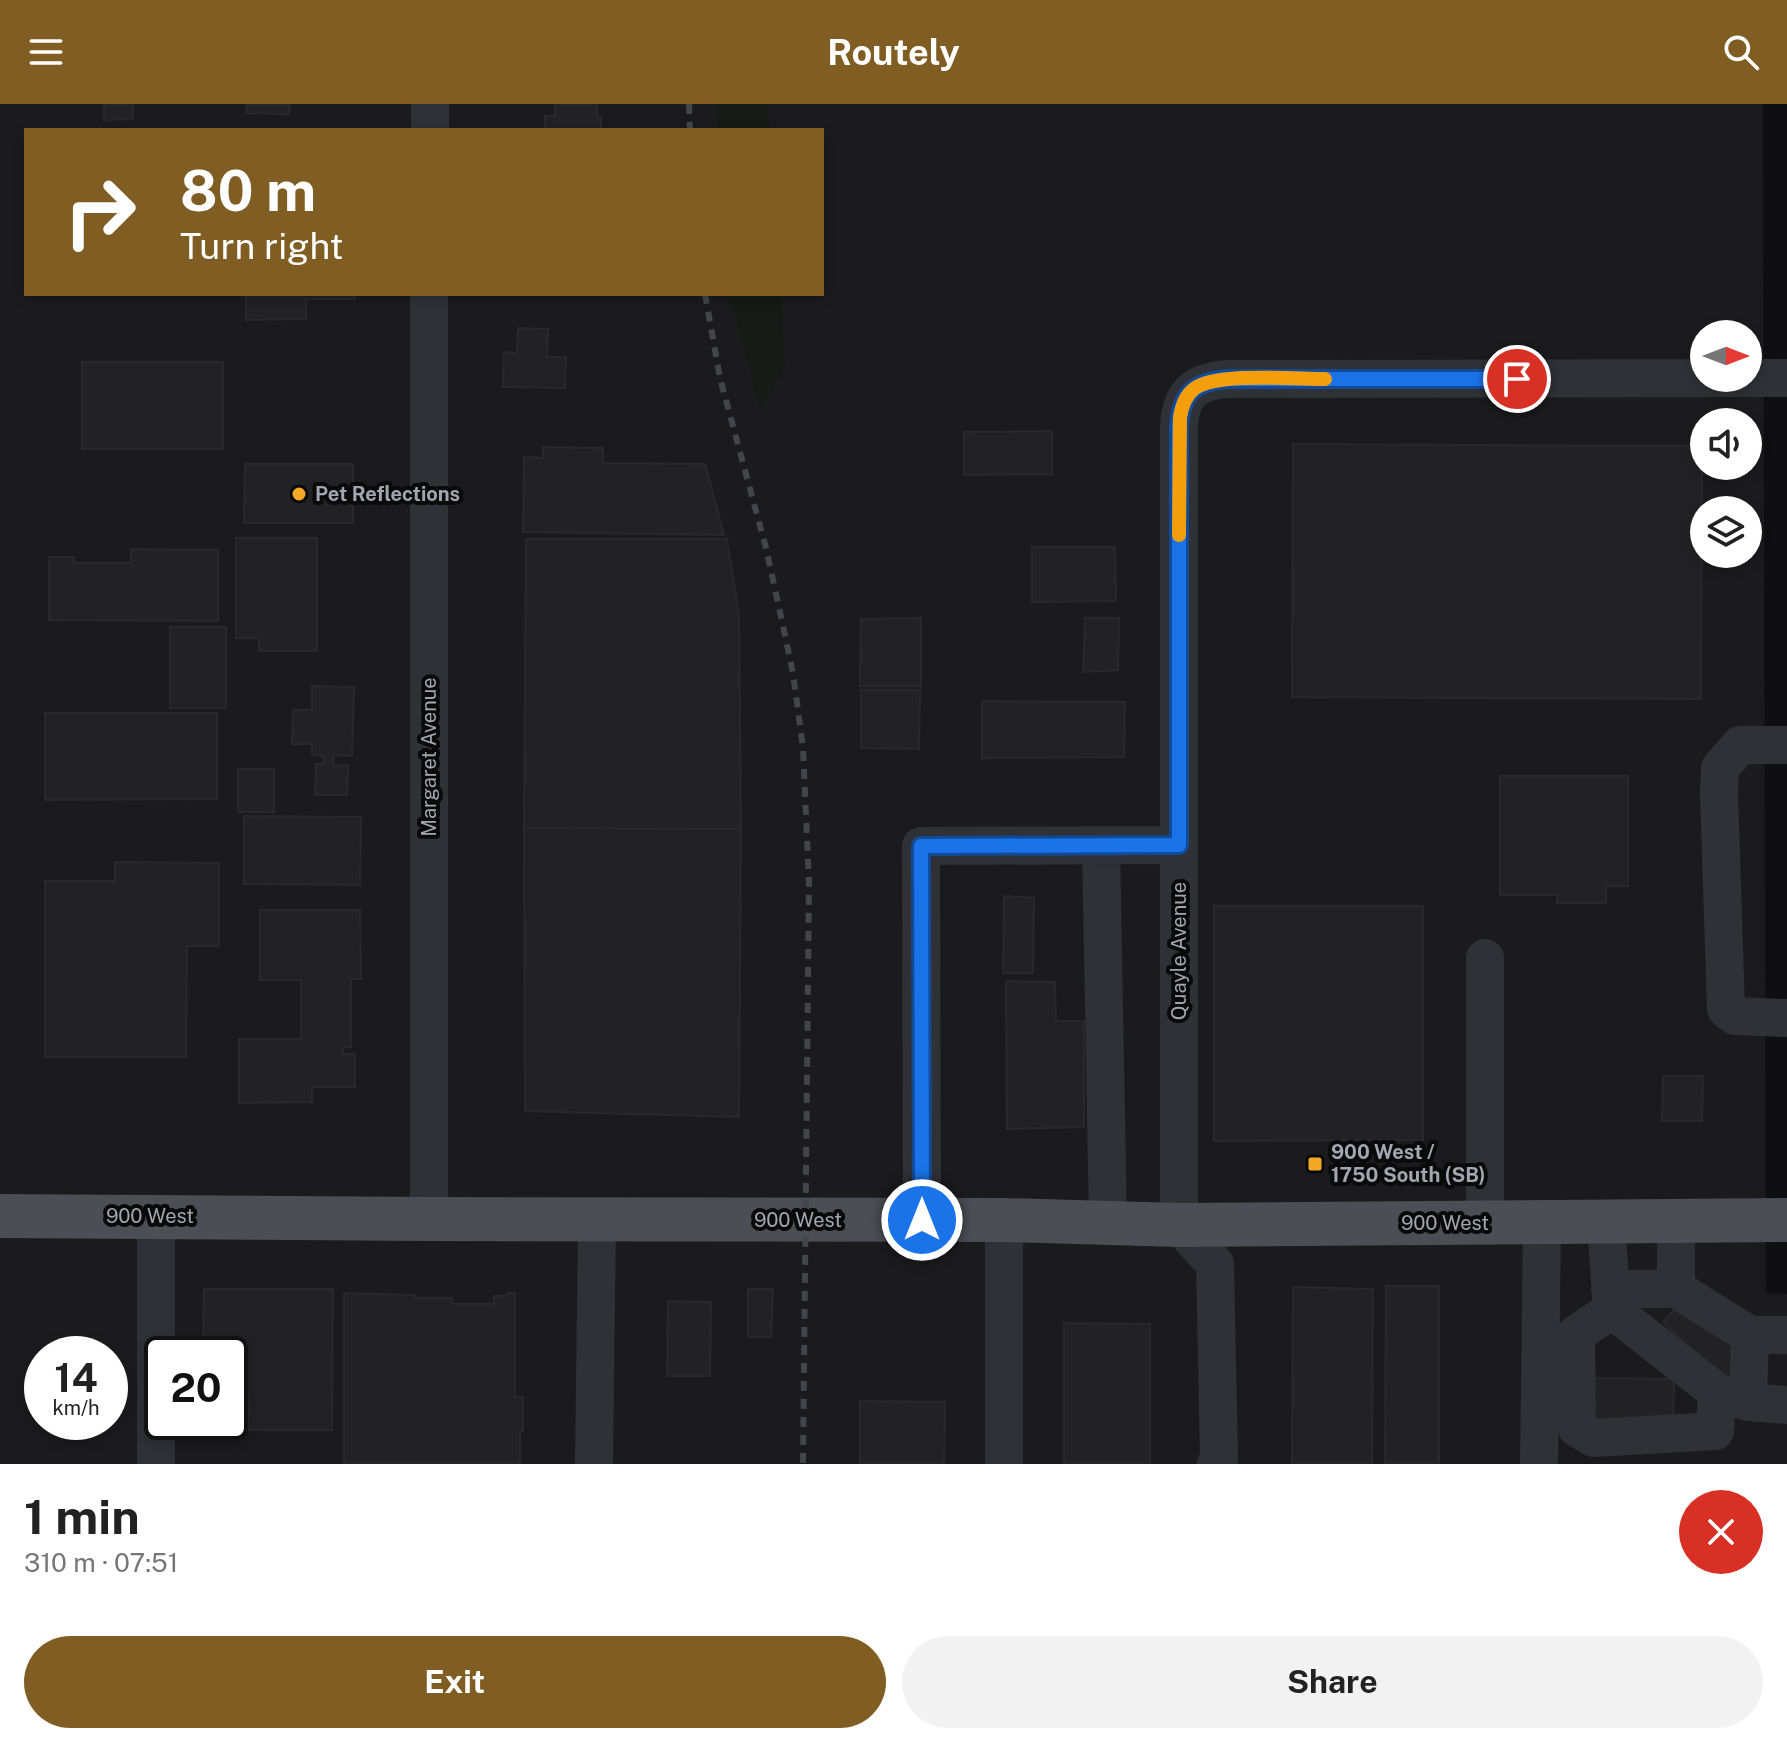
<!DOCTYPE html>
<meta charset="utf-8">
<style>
body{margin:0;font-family:"Public Sans",sans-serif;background:#f2f2f2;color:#222;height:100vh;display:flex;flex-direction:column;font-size:30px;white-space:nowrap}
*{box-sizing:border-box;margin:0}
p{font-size:26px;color:#767676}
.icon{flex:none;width:44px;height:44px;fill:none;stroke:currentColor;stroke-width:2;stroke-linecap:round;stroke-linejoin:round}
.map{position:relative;height:1360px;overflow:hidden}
.panel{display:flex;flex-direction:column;background:#fff;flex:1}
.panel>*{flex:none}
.hud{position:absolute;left:24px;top:24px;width:800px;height:168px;border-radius:0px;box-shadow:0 4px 12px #0003;background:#805e23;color:#fff;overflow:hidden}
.needle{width:52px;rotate:90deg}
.fabs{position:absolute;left:1690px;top:216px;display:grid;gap:16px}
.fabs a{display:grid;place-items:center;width:72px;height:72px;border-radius:50%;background:#fff;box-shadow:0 4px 12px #0003;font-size:40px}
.speed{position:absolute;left:24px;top:1232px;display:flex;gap:16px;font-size:40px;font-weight:700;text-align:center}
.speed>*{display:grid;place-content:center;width:104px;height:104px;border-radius:50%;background:#fff;box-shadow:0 4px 12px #0003;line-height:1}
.speed small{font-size:20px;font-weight:400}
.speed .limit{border:4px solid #111;border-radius:12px;background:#fff;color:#111}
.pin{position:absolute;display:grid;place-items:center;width:68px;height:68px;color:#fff;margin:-34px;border:4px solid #fff;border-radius:50%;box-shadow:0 2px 8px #0007}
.me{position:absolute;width:88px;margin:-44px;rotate:0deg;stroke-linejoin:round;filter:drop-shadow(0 0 6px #0008)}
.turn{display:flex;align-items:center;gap:28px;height:168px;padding:0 24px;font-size:36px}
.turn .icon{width:104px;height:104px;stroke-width:2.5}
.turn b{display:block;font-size:56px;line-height:68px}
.round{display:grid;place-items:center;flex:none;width:84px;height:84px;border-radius:42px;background:#f2f2f2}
.summary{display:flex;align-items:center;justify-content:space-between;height:136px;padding:0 24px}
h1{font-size:48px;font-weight:700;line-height:60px}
.action{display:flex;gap:16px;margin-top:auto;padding:16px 24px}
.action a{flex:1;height:92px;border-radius:48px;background:#805e23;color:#fff;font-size:32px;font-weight:700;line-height:92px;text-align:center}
.action a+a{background:#f2f2f2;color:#222}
header{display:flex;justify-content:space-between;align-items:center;height:104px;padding:0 24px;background:#805e23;color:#fff;font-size:36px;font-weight:700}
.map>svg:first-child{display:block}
</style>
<header><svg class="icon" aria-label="menu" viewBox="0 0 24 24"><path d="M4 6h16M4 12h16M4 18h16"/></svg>Routely<svg class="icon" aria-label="search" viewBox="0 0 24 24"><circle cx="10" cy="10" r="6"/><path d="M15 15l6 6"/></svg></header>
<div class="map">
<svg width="1787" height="1360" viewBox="0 0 1787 1360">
<rect width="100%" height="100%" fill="#0f0f11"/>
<!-- built -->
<path fill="#1b1b1d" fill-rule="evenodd" d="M0,0H1763L1766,1189L1787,1190V1360H0ZM26,26H822V190H26ZM1704,230H1748V274H1704ZM1704,318H1748V362H1704ZM1704,406H1748V450H1704ZM42,1250H110V1318H42ZM162,1250H230V1318H162Z"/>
<!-- green -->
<path fill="#161b16" d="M717,0H767L769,26H717Z
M729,190H780L785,261L761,306Z"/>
<!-- building -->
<path fill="#222225" stroke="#29292d" stroke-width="2" d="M104,0H133V15L104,16Z
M247,0H290L289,10L246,9Z
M555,0H597V13H601V26H545V12H555Z
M246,190H355V195H306V215L246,216Z
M518,224L548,225L547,253H566L565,284L503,283L504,248L517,249Z
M82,258H223V345H82Z
M1052,327V370L964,371V328Z
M1293,340L1702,342L1701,595L1292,593Z
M543,343L603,344V359L705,360L724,431L523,428L524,353L543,354Z
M245,360H353V419H244Z
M236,434H317V547H259V534H236Z
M526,435H727L739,511L741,725L524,724Z
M1032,443H1115L1116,497L1032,498Z
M131,445L218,446V517L49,516V453H74V459H131Z
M921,514V582H860L861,515Z
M1085,514H1119L1118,566L1083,568Z
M170,523H226V604H170Z
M312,582L354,583L352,652L333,651V661L348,662L347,691H315L316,660H324V652L312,651V640H292L293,606H312Z
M861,586H920L919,645L861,644Z
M982,597L1125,598L1124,653L982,654Z
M45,609H217V695L45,696Z
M238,665H274V708H238Z
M1500,672H1628V782H1606V799H1557V791H1500Z
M244,712L361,713L360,781L244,780Z
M524,724L741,725L739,1013L525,1007Z
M115,758L219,759V842H187L186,953H45V777H115Z
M1004,792L1034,794L1033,869H1003Z
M1214,802H1423V1036L1214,1037Z
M260,806H360L361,875H351V943H343V950H355V983H312V998L239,999V935H301V876H260Z
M1006,877L1055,878L1056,917H1084V1023L1007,1025Z
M1663,972H1703L1702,1017H1662Z
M1386,1182H1439V1360H1385Z
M1293,1183L1373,1185L1372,1360H1292Z
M204,1185H333L332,1326H248L249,1292H230V1250H203Z
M748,1185H773L771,1233H748Z
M344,1189L415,1191V1194H452V1200H494V1192H507V1189H515V1293H523V1328H520V1360H344Z
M1684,1195L1747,1255L1726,1278L1663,1218Z
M668,1197L711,1198L710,1272H667Z
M1064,1219L1150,1220V1360H1064Z
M1584,1274L1674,1275L1673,1332L1584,1312Z
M860,1297L945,1298L944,1360H860Z"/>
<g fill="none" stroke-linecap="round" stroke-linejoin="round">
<!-- minor -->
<path stroke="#303136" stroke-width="38" d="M430,26V0
M1787,641H1740L1720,664L1719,689L1726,905L1735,912L1787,914
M1101,742L1108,1119
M1485,854V1119
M429,1115V190
M922,1116L921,742L1179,741
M1606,1118L1612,1206L1717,1288L1748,1298
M1676,1118V1185L1750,1231H1787
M1610,1185H1676
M1612,1206L1576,1230L1577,1324L1594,1334L1715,1327L1717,1288
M1750,1231L1748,1298L1787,1301
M156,1360V1112
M594,1360L597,1116
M1004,1360V1116
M1216,1360L1219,1355L1215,1160L1179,1121V322C1181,288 1196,277 1229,275L1787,274
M1539,1360L1542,1118"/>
<!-- major -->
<path stroke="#4c4e55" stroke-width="44" d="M0,1112L429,1115L1004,1116L1179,1121L1787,1116"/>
<!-- rail -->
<path stroke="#43454b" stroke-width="6" stroke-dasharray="10 8" stroke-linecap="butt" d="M689,0L690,26
M705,190L720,274L766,444L780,508L793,569L803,644L809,779L803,1360"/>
</g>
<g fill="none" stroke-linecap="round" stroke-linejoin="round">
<defs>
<path id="route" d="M922,1116L921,742L1179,741V322C1181,288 1196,277 1229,275H1517"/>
</defs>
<!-- route casing -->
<use href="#route" stroke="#114b97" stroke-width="20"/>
<!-- route -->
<use href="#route" stroke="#1a73e8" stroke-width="14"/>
<!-- slow -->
<path stroke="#f59e0b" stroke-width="14" d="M1179,431L1180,313C1182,302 1185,292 1194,285C1216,268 1295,275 1325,275"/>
</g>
<!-- markers -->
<g fill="#f4a824" stroke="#0a0a0b" stroke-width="3">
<circle cx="299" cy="390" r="8"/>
<rect x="1307" y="1052" width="16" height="16" rx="4"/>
</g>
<g text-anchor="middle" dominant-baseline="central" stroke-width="8" stroke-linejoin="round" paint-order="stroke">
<!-- poi labels -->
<g font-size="20" font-weight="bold" fill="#a0a6b2" stroke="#0a0a0b" text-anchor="start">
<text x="315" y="390">Pet Reflections</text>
<text x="1331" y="1048">900 West /<tspan x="1331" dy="23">1750 South (SB)</tspan></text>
</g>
<!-- street labels -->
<g font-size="20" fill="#a0a6b2" stroke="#0a0a0b">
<text transform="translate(429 653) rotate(-90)">Margaret Avenue</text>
<text transform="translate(1179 847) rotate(-90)">Quayle Avenue</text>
<text x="150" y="1112">900 West</text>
<text x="798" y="1116">900 West</text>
<text x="1445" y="1119">900 West</text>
</g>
</g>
</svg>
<div class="fabs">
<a><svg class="needle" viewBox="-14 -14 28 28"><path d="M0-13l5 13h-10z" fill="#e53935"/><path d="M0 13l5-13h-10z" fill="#767676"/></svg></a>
<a><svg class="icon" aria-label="sound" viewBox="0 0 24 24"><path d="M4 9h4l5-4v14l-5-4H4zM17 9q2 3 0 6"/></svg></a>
<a><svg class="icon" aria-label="layers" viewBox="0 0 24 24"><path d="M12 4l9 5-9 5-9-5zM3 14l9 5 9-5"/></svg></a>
</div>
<div class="speed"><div>14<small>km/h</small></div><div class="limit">20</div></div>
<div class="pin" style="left:1517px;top:275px;background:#d93025"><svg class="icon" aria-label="arrive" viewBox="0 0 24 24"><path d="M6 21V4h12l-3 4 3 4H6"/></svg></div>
<svg class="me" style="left:922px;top:1116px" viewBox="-20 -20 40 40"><circle r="17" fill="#1a73e8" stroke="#fff" stroke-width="3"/><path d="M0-11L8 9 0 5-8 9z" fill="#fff"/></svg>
<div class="hud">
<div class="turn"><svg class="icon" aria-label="right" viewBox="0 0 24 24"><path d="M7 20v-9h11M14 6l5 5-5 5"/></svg><div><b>80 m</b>Turn right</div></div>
</div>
</div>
<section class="panel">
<div class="summary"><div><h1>1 min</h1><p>310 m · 07:51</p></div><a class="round" style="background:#d93025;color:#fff"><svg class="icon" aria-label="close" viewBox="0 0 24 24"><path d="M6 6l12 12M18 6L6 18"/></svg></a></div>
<div class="action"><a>Exit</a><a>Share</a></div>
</section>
